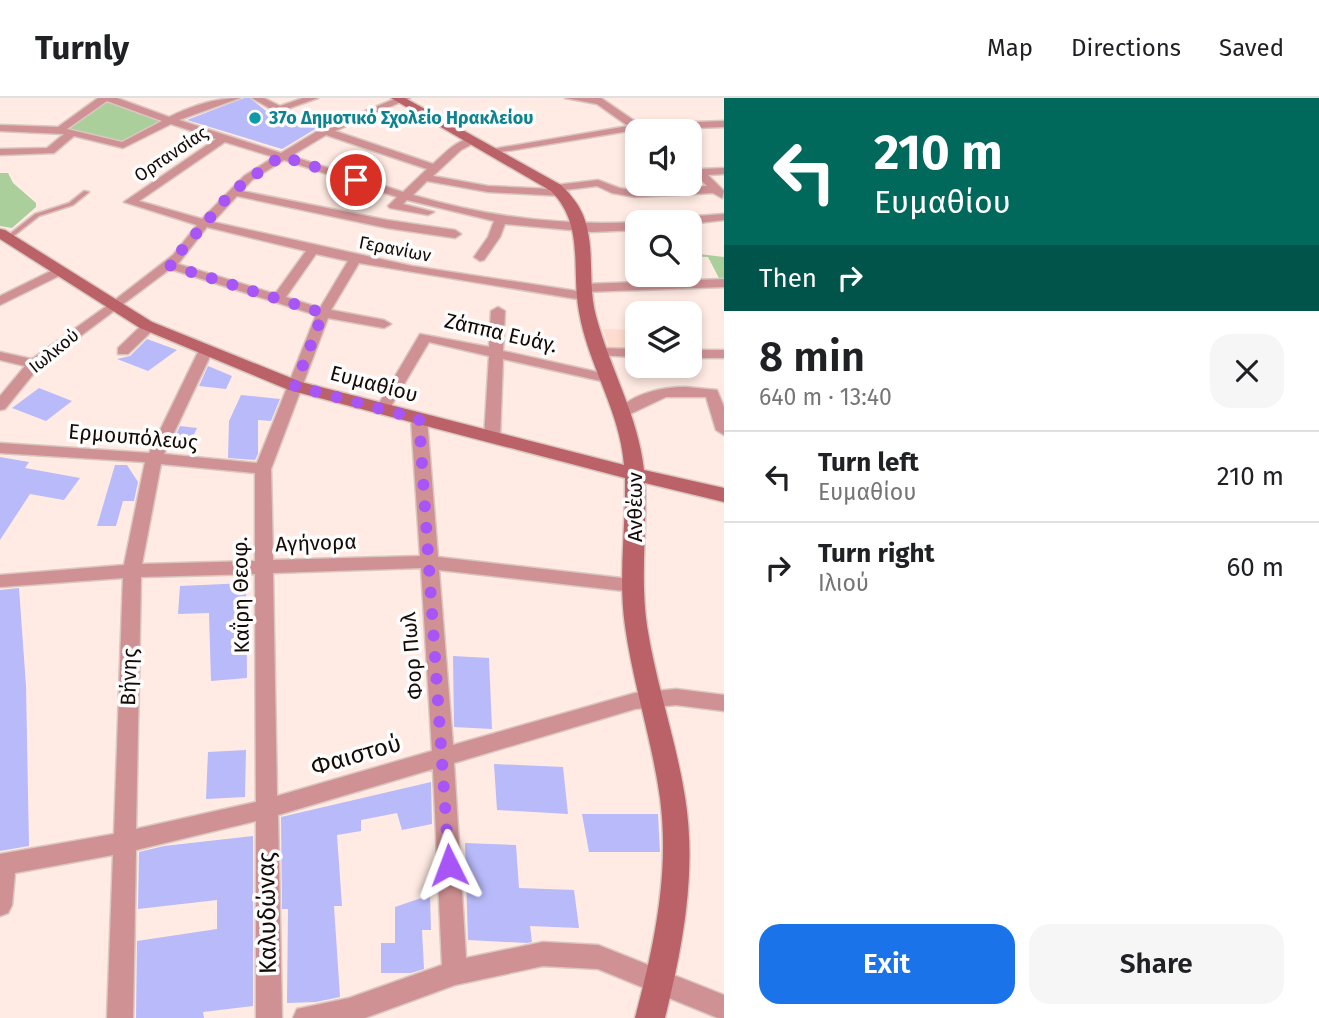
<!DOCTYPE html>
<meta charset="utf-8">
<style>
body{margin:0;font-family:"Fira Sans",sans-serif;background:#f6f6f6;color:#202124;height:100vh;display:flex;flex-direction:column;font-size:26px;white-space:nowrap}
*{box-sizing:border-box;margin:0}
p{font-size:23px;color:#757577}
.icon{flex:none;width:38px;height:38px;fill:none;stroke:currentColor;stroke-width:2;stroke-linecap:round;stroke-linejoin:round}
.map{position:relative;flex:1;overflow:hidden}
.sheet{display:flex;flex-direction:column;background:#fff;width:595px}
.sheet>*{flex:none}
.guide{background:#00695c;color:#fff;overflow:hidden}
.buttons{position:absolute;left:625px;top:21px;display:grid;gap:14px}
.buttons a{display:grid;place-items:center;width:77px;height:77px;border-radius:14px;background:#fff;box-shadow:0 4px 10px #0003;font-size:35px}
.pin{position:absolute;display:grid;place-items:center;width:60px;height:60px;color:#fff;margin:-30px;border:4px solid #fff;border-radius:50%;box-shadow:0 2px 7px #0007}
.me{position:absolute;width:77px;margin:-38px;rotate:357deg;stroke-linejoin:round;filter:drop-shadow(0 0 5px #0008)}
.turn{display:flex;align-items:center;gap:24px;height:147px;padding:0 35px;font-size:32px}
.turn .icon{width:91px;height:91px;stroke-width:2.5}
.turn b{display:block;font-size:49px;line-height:60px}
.then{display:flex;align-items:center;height:66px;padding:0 35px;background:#0003;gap:14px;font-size:26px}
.round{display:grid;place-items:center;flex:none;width:74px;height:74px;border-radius:21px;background:#f6f6f6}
.summary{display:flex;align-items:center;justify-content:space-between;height:119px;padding:0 35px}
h1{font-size:42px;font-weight:600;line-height:52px}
.cta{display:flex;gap:14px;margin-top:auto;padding:14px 35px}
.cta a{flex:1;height:80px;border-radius:21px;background:#1a73e8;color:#fff;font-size:28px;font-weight:600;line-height:80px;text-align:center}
.cta a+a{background:#f6f6f6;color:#202124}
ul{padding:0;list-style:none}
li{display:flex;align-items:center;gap:21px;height:91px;padding:0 35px;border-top:2px solid #e0e0e0}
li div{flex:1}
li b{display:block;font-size:26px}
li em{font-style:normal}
header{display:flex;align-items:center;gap:42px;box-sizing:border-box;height:98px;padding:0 35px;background:#fff;border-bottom:2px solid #e0e0e0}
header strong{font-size:33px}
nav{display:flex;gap:38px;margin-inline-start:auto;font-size:24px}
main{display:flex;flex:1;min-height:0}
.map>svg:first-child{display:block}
</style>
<header>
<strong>Turnly</strong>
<nav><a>Map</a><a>Directions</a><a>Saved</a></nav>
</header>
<main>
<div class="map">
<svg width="724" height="920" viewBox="0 0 724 920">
<rect width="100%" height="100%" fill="#ffebe3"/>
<!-- built -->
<path fill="#feddd0" d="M603,231L637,232V250H609Z"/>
<!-- green -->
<path fill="#aacf9a" d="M106,0L165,23L122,47L60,32Z
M0,75H8L13,85L36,105V109L12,130L0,128Z
M694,126L699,156L724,159V182H720L708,159L690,158V127Z
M629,133H637V177H690V165L697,184L640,187L630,161Z"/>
<!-- building -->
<path fill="#b9bafa" d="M244,0H250L272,18L283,15L317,30L282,51L187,22Z
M147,241L177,252L148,273L117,261L130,258Z
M208,268L232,278L226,291L199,288Z
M39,290L72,303L46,323L12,310Z
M241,297L280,301L271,323L258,322V356L255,362L228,360L229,323Z
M180,328L197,330L188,349L171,347Z
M0,359L29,364L25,370L80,380L64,402L30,396L0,442Z
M115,367H127L138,384L134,403H123L116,428H97Z
M246,485L247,580L211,583L209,515L178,516L180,488Z
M19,490L26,588L29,748L0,753V492Z
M453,558L489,560L492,631L454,629Z
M246,652L245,699L206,701L208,654Z
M494,666L563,669L568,716L497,712Z
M431,684L432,726L402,732L397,715L361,722V733L337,737L342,808H334L340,899L316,904L287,905L288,811H282L281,719Z
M582,716H658L660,754H589Z
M253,738V908L203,914L204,920H136L137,843L217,831V802L138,811L139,754L164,748Z
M465,745L516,747L519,790L574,792L579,830L530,828L532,844L527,845L468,842Z
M430,797L431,832H422L424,871L411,875H381V845H395V809Z"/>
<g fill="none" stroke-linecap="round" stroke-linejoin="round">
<defs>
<path id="lane" d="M84,93L89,94L73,107L39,118L11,140L6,139L35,116L69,105Z"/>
<path id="street" d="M98,0H117L169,19C191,8 215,0 240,0L179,22L281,55L321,31L397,0H410L335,33L433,66C445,55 459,39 476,40V44L461,52L433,78L488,88L551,91L556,87L598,82L619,90L635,93L707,88L690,71V62L702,71L724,70V76L708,77L724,93L722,100L713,95L635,99L612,95L597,88L565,92L569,95L563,98L488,94L427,83L413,97C487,119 560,128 637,124V132L592,134L505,126L500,139L484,162L480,163L474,159L488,139L494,123L407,102L403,106L434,114L428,117L390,110L388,108L397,99L284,62L252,82L242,93L387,122L455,132L461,136L455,140L387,130L237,98L213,124L412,168L583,194L589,198L583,202L359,165L331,212L384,222L391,226L384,230L328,220L271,371L273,462L420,458L411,321L419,316L427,321L438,459L639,482L642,487L639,492L633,494L439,472L453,647L635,595L676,591L724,597V613L676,607L635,611L454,665L466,860L543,844L598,847L724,897V920H718L598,871L543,868L455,887L365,920H293L297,911L349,900L442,867L433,671L278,717L282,920H256V723L136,752L133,920H107L113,757L15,775L12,807L8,815L0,818V756L114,736L123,480L0,489V477L124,467L145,364L0,355V345L149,355L199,252L206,248L213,252L164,356L257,365L316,217L170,171L39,269L5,311L0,312V298L25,268L0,262V254L32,261L111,205L173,157L197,127L124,104L216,41L171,26L123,50L74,38L54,55L0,57V51L47,50L64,36L0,33V27L58,29ZM107,3L162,23L122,44L67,31ZM326,37L427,71L403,94L291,58ZM225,44L274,59L244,78L202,121L139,103ZM207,129L306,153L275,196L178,166ZM316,156L348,163L320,210L286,199ZM161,366L255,375V463L142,466ZM421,470L432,653L277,698L273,475ZM255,476L256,704L136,731L141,479Z
M252,0H264L280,8L303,0H318L273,16L268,13L271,11Z
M565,0H601L639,26L724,23V29L635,32L489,56L488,54L493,51L628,28L597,6Z
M724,116V122L690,126L662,124L668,120Z
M61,168L67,172L65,175L0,207V198Z
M724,181V189L584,194L578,190L584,186Z
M498,209L505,213L503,253L615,278L617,281L610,285L503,261L500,340L492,345L484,340L489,258L429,244L387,315H377L375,312L420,236L489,249L491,213Z
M149,224L154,225V231L128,256H118V250L144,225Z
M600,250L637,251V259L595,257V251Z
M690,252H724V260H690Z
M686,289L717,292L724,309V337L716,332L706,299H666L628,317H618L616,314C633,295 662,289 686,289Z"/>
<path id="secondary" d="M391,0H405L561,87C570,96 578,105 583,117C596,149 587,185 596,218C610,271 638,317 644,372L724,390V404L645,385C647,432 640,481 647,528C656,586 676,642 685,699C697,774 683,847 665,920H635C654,848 670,775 660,700C652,642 633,586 625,528C618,479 626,429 625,380L289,292L140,230L0,141V131L5,132L152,224L301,284L624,367C620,313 588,267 579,214C571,171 585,127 551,93Z"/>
</defs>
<!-- lane casing -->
<use href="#lane" stroke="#d9c7c0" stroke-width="3"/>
<!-- street casing -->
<use href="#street" stroke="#d9c7c0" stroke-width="3"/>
<!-- secondary casing -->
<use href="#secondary" stroke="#d9c7c0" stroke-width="3"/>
<!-- lane -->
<use href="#lane" fill="#d09194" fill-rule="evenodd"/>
<!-- street -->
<use href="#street" fill="#d09194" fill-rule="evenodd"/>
<!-- secondary -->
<use href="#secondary" fill="#bb6168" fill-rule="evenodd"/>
</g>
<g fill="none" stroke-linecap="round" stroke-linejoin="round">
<!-- route -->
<path stroke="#a855f7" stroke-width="12" stroke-dasharray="0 21.6" d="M356,82L281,58L232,94L169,167L323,215L295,288L419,321L449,767"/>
</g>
<!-- markers -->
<circle fill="#0f9aa8" stroke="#fdfdfd" stroke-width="2.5" cx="255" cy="20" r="7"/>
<g text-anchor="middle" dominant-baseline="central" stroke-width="7" stroke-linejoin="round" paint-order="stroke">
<!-- far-culture labels -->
<g font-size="18" font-weight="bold" fill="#0d838f" stroke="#fdfdfd" text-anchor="start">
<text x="269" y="20">37ο Δημοτικό Σχολείο Ηρακλείου</text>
</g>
<!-- far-street labels -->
<g font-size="18" fill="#140a06" stroke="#fdfdfd">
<text transform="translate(171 56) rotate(-34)">Ορτανσίας</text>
<text transform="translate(395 151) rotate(11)">Γερανίων</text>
<text transform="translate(54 253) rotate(-39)">Ιωλκού</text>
</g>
<!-- street labels -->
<g font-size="21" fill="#140a06" stroke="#fdfdfd">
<text transform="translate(501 235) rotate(13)">Ζάππα Ευάγ.</text>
<text transform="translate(374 286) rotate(15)">Ευμαθίου</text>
<text transform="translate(133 339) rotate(5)">Ερμουπόλεως</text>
<text transform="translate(635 409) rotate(-90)">Ανθέων</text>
<text transform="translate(316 445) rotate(-2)">Αγήνορα</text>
<text transform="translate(241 497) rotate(-91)">Καΐρη Θεοφ.</text>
<text transform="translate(412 558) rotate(-95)">Φορ Πωλ</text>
<text transform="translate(129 579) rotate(-88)">Βήνης</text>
</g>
<!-- near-street labels -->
<g font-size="24" fill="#140a06" stroke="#fdfdfd">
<text transform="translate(356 657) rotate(-16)">Φαιστού</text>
<text transform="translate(267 815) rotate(-91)">Καλυδώνας</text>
</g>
</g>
</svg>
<div class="buttons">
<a><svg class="icon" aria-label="sound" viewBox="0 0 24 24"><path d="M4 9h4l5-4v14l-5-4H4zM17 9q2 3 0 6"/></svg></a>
<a><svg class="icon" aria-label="search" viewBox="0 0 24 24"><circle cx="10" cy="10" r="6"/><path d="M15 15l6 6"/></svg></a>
<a><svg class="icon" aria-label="layers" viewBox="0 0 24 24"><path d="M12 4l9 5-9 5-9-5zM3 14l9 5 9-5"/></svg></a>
</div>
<div class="pin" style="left:356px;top:82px;background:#d93025"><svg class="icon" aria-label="arrive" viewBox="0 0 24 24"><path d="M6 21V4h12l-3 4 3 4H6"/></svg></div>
<svg class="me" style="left:449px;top:767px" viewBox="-20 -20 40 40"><path d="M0-17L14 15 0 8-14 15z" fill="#a855f7" stroke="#fff" stroke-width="4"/></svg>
</div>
<section class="sheet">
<div class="guide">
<div class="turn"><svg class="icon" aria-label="left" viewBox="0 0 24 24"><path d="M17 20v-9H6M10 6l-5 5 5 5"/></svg><div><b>210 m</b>Ευμαθίου</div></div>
<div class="then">Then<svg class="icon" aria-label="right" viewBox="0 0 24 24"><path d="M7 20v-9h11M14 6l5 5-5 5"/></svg></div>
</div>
<div class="summary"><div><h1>8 min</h1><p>640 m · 13:40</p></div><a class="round"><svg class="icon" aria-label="close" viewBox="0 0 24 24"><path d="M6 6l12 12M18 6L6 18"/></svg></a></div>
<ul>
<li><svg class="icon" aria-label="left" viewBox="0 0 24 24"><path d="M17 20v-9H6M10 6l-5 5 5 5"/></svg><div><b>Turn left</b><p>Ευμαθίου</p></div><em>210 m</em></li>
<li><svg class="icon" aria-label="right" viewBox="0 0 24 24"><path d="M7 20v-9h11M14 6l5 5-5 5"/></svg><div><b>Turn right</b><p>Ιλιού</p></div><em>60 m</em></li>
</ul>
<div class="cta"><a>Exit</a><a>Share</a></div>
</section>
</main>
